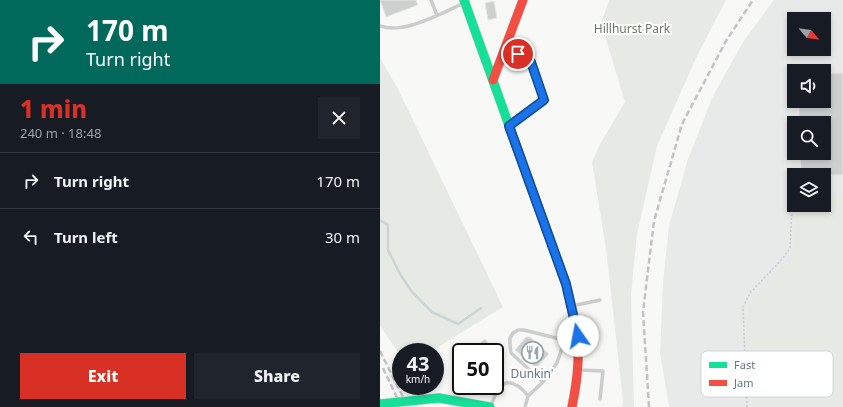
<!DOCTYPE html>
<meta charset="utf-8">
<style>
body{margin:0;font-family:"Noto Sans",sans-serif;background:#20242c;color:#f1f3f6;height:100vh;display:flex;flex-direction:column;font-size:15px;white-space:nowrap}
*{box-sizing:border-box;margin:0}
p{font-size:13px;color:#9ea1a6}
.icon{flex:none;width:22px;height:22px;fill:none;stroke:currentColor;stroke-width:2;stroke-linecap:round;stroke-linejoin:round}
.map{position:relative;flex:1;overflow:hidden}
.details{display:flex;flex-direction:column;background:#171b24;width:380px}
.details>*{flex:none}
.hud{background:#00695c;color:#fff;overflow:hidden}
.needle{width:26px;rotate:119deg}
.tools{position:absolute;left:407px;top:12px;display:grid;gap:8px}
.tools a{display:grid;place-items:center;width:44px;height:44px;border-radius:0px;background:#171b24;box-shadow:0 2px 6px #0003;font-size:20px}
.speed{position:absolute;left:12px;top:343px;display:flex;gap:8px;font-size:20px;font-weight:700;text-align:center}
.speed>*{display:grid;place-content:center;width:52px;height:52px;border-radius:50%;background:#171b24;box-shadow:0 2px 6px #0003;line-height:1}
.speed small{font-size:10px;font-weight:400}
.speed .limit{border:2px solid #111;border-radius:6px;background:#fff;color:#111}
.pin{position:absolute;display:grid;place-items:center;width:34px;height:34px;color:#fff;margin:-17px;border:2px solid #fff;border-radius:50%;box-shadow:0 1px 4px #0007}
.me{position:absolute;width:44px;margin:-22px;rotate:348deg;stroke-linejoin:round;filter:drop-shadow(0 0 3px #0008)}
.turn{display:flex;align-items:center;gap:14px;height:84px;padding:0 20px;font-size:18px}
.turn .icon{width:52px;height:52px;stroke-width:2.5}
.turn b{display:block;font-size:28px;line-height:34px}
.round{display:grid;place-items:center;flex:none;width:42px;height:42px;border-radius:0px;background:#20242c}
.overview{display:flex;align-items:center;justify-content:space-between;height:68px;padding:0 20px}
h1{font-size:24px;font-weight:800;line-height:30px;color:#d93025}
.button{display:flex;gap:8px;margin-top:auto;padding:8px 20px}
.button a{flex:1;height:46px;border-radius:0px;background:#d93025;color:#fff;font-size:16px;font-weight:800;line-height:46px;text-align:center}
.button a+a{background:#20242c;color:#f1f3f6}
ul{padding:0;list-style:none}
li{display:flex;align-items:center;gap:12px;height:56px;padding:0 20px;border-top:1px solid #363941}
li div{flex:1}
li b{display:block;font-size:15px}
li em{font-style:normal}
main{display:flex;flex:1;min-height:0}
.map>svg:first-child{display:block}
</style>
<main>
<section class="details">
<div class="hud">
<div class="turn"><svg class="icon" aria-label="right" viewBox="0 0 24 24"><path d="M7 20v-9h11M14 6l5 5-5 5"/></svg><div><b>170 m</b>Turn right</div></div>
</div>
<div class="overview"><div><h1>1 min</h1><p>240 m · 18:48</p></div><a class="round"><svg class="icon" aria-label="close" viewBox="0 0 24 24"><path d="M6 6l12 12M18 6L6 18"/></svg></a></div>
<ul>
<li><svg class="icon" aria-label="right" viewBox="0 0 24 24"><path d="M7 20v-9h11M14 6l5 5-5 5"/></svg><div><b>Turn right</b></div><em>170 m</em></li>
<li><svg class="icon" aria-label="left" viewBox="0 0 24 24"><path d="M17 20v-9H6M10 6l-5 5 5 5"/></svg><div><b>Turn left</b></div><em>30 m</em></li>
</ul>
<div class="button"><a>Exit</a><a>Share</a></div>
</section>
<div class="map">
<svg width="463" height="407" viewBox="0 0 463 407">
<rect width="100%" height="100%" fill="#f8f8f7"/>
<!-- built -->
<path fill="#e8e9e9" fill-rule="evenodd" d="M394,0H463V407H289L280,353L283,282L289,226L308,159L332,98L363,42ZM414,19H444V49H414ZM414,71H444V101H414ZM414,123H444V153H414ZM414,175H444V205H414Z"/>
<!-- green -->
<path fill="#e7eae4" d="M229,0H346L317,56L277,146L257,234L251,295L254,407H242L243,401L226,249L212,162L220,144L245,102L221,23Z
M0,58L18,89L123,307L50,352H21V356L0,326Z
M444,193H463V407H372L367,308L372,296L407,261L414,250L417,205H444Z"/>
<g fill="none" stroke-linecap="round" stroke-linejoin="round">
<!-- stream -->
<path stroke="#cad5d6" stroke-width="2.5" d="M0,220L8,225V250L20,274L32,292L52,312L78,324L101,308"/>
</g>
<!-- building -->
<path fill="#ced0d0" stroke="#e8e8e7" d="M0,0H36L38,5L6,17Z
M114,1L117,18L108,20L105,3Z
M444,73H463V175H421L420,153H444V123H419V101H444Z
M146,337H150L169,354L156,368L135,350Z
M105,339L114,352H88Z"/>
<g fill="none" stroke-linecap="round" stroke-linejoin="round">
<defs>
<path id="fast" d="M84,0L186,284L194,320
M59,398L110,407"/>
<path id="jam" d="M113,80L143,0
M192,407C198,377 201,350 194,320"/>
</defs>
<!-- fast casing -->
<use href="#fast" stroke="#d4d5d5" stroke-width="10"/>
<!-- jam casing -->
<use href="#jam" stroke="#d4d5d5" stroke-width="10"/>
<!-- path -->
<path stroke="#c9cacb" stroke-width="1.5" stroke-dasharray="2 2" stroke-linecap="butt" d="M367,407L363,307L370,293L403,258L410,248L413,187"/>
<!-- lane -->
<path stroke="#cbcdcd" stroke-width="3.5" d="M51,0L57,15
M0,26C23,35 62,13 84,3
M126,47L151,62L164,100L130,125
M192,306L220,300
M199,370L223,371L220,399
M163,382L131,353L130,346V338L133,333L138,330H144L180,339L197,340
M111,406C113,400 117,390 121,386C130,377 143,389 148,396
M145,407L148,396L163,382L177,363L182,348L180,339"/>
<!-- fast -->
<use href="#fast" stroke="#16e098" stroke-width="9"/>
<!-- jam -->
<use href="#jam" stroke="#f24e42" stroke-width="9"/>
<!-- rail -->
<path stroke="#c1c3c4" stroke-width="2.5" stroke-dasharray="6 3" stroke-linecap="butt" d="M0,351L28,407
M3,368L20,404
M269,407L263,312L274,221L302,124L346,41L373,0"/>
<defs>
<path id="fast-bridge" d="M0,404L59,398"/>
</defs>
<!-- fast-bridge casing -->
<use href="#fast-bridge" stroke="#d4d5d5" stroke-width="10" stroke-linecap="butt"/>
<!-- fast-bridge -->
<use href="#fast-bridge" stroke="#16e098" stroke-width="9"/>
</g>
<g fill="none" stroke-linecap="round" stroke-linejoin="round">
<defs>
<path id="route" d="M138,54L151,62L164,100L129,126L186,284L198,336"/>
</defs>
<!-- route casing -->
<use href="#route" stroke="#114b97" stroke-width="10"/>
<!-- route -->
<use href="#route" stroke="#1a73e8" stroke-width="7"/>
</g>
<!-- icons -->
<defs>
<symbol id="restaurant-ring" viewBox="-11 -11 22 22"><circle r="9.5" fill="#fff" stroke="#98a5aa" stroke-width="1.5"/><path d="M-5-6h1v4h1v-4h1v4h1v-4h1v5L-1.5 .5V6h-2V.5L-5-1ZM5-6V6H3V1.5H1.5Q1.5-4 5-6Z" fill="#98a5aa"/></symbol>
</defs>
<g fill-rule="evenodd">
<use href="#restaurant-ring" x="140" y="340" width="25" height="25"/>
</g>
<g text-anchor="middle" dominant-baseline="central" stroke-width="4" stroke-linejoin="round" paint-order="stroke">
<!-- park labels -->
<g font-size="12" fill="#6a7963" stroke="#fff">
<text x="252" y="28">Hillhurst Park</text>
</g>
<!-- poi labels -->
<g font-size="12" fill="#647881" stroke="#fff">
<text x="152" y="373">Dunkin'</text>
</g>
</g>
<!-- legend -->
<rect x="321" y="351" width="132" height="46" rx="6" fill="#fff" stroke="#d0d6d9" stroke-width="1"/>
<rect x="329" y="362" width="18" height="6" fill="#16e098"/>
<rect x="329" y="380" width="18" height="6" fill="#f24e42"/>
<g font-size="11" fill="#647881">
<text x="354" y="369">Fast</text>
<text x="354" y="387">Jam</text>
</g>
</svg>
<div class="tools">
<a><svg class="needle" viewBox="-14 -14 28 28"><path d="M0-13l5 13h-10z" fill="#e53935"/><path d="M0 13l5-13h-10z" fill="#9ea1a6"/></svg></a>
<a><svg class="icon" aria-label="sound" viewBox="0 0 24 24"><path d="M4 9h4l5-4v14l-5-4H4zM17 9q2 3 0 6"/></svg></a>
<a><svg class="icon" aria-label="search" viewBox="0 0 24 24"><circle cx="10" cy="10" r="6"/><path d="M15 15l6 6"/></svg></a>
<a><svg class="icon" aria-label="layers" viewBox="0 0 24 24"><path d="M12 4l9 5-9 5-9-5zM3 14l9 5 9-5"/></svg></a>
</div>
<div class="speed"><div>43<small>km/h</small></div><div class="limit">50</div></div>
<div class="pin" style="left:138px;top:54px;background:#d93025"><svg class="icon" aria-label="arrive" viewBox="0 0 24 24"><path d="M6 21V4h12l-3 4 3 4H6"/></svg></div>
<svg class="me" style="left:198px;top:336px" viewBox="-20 -20 40 40"><circle r="19" fill="#fff"/><path d="M0-13L10 11 0 6-10 11z" fill="#1a73e8"/></svg>
</div>
</main>
